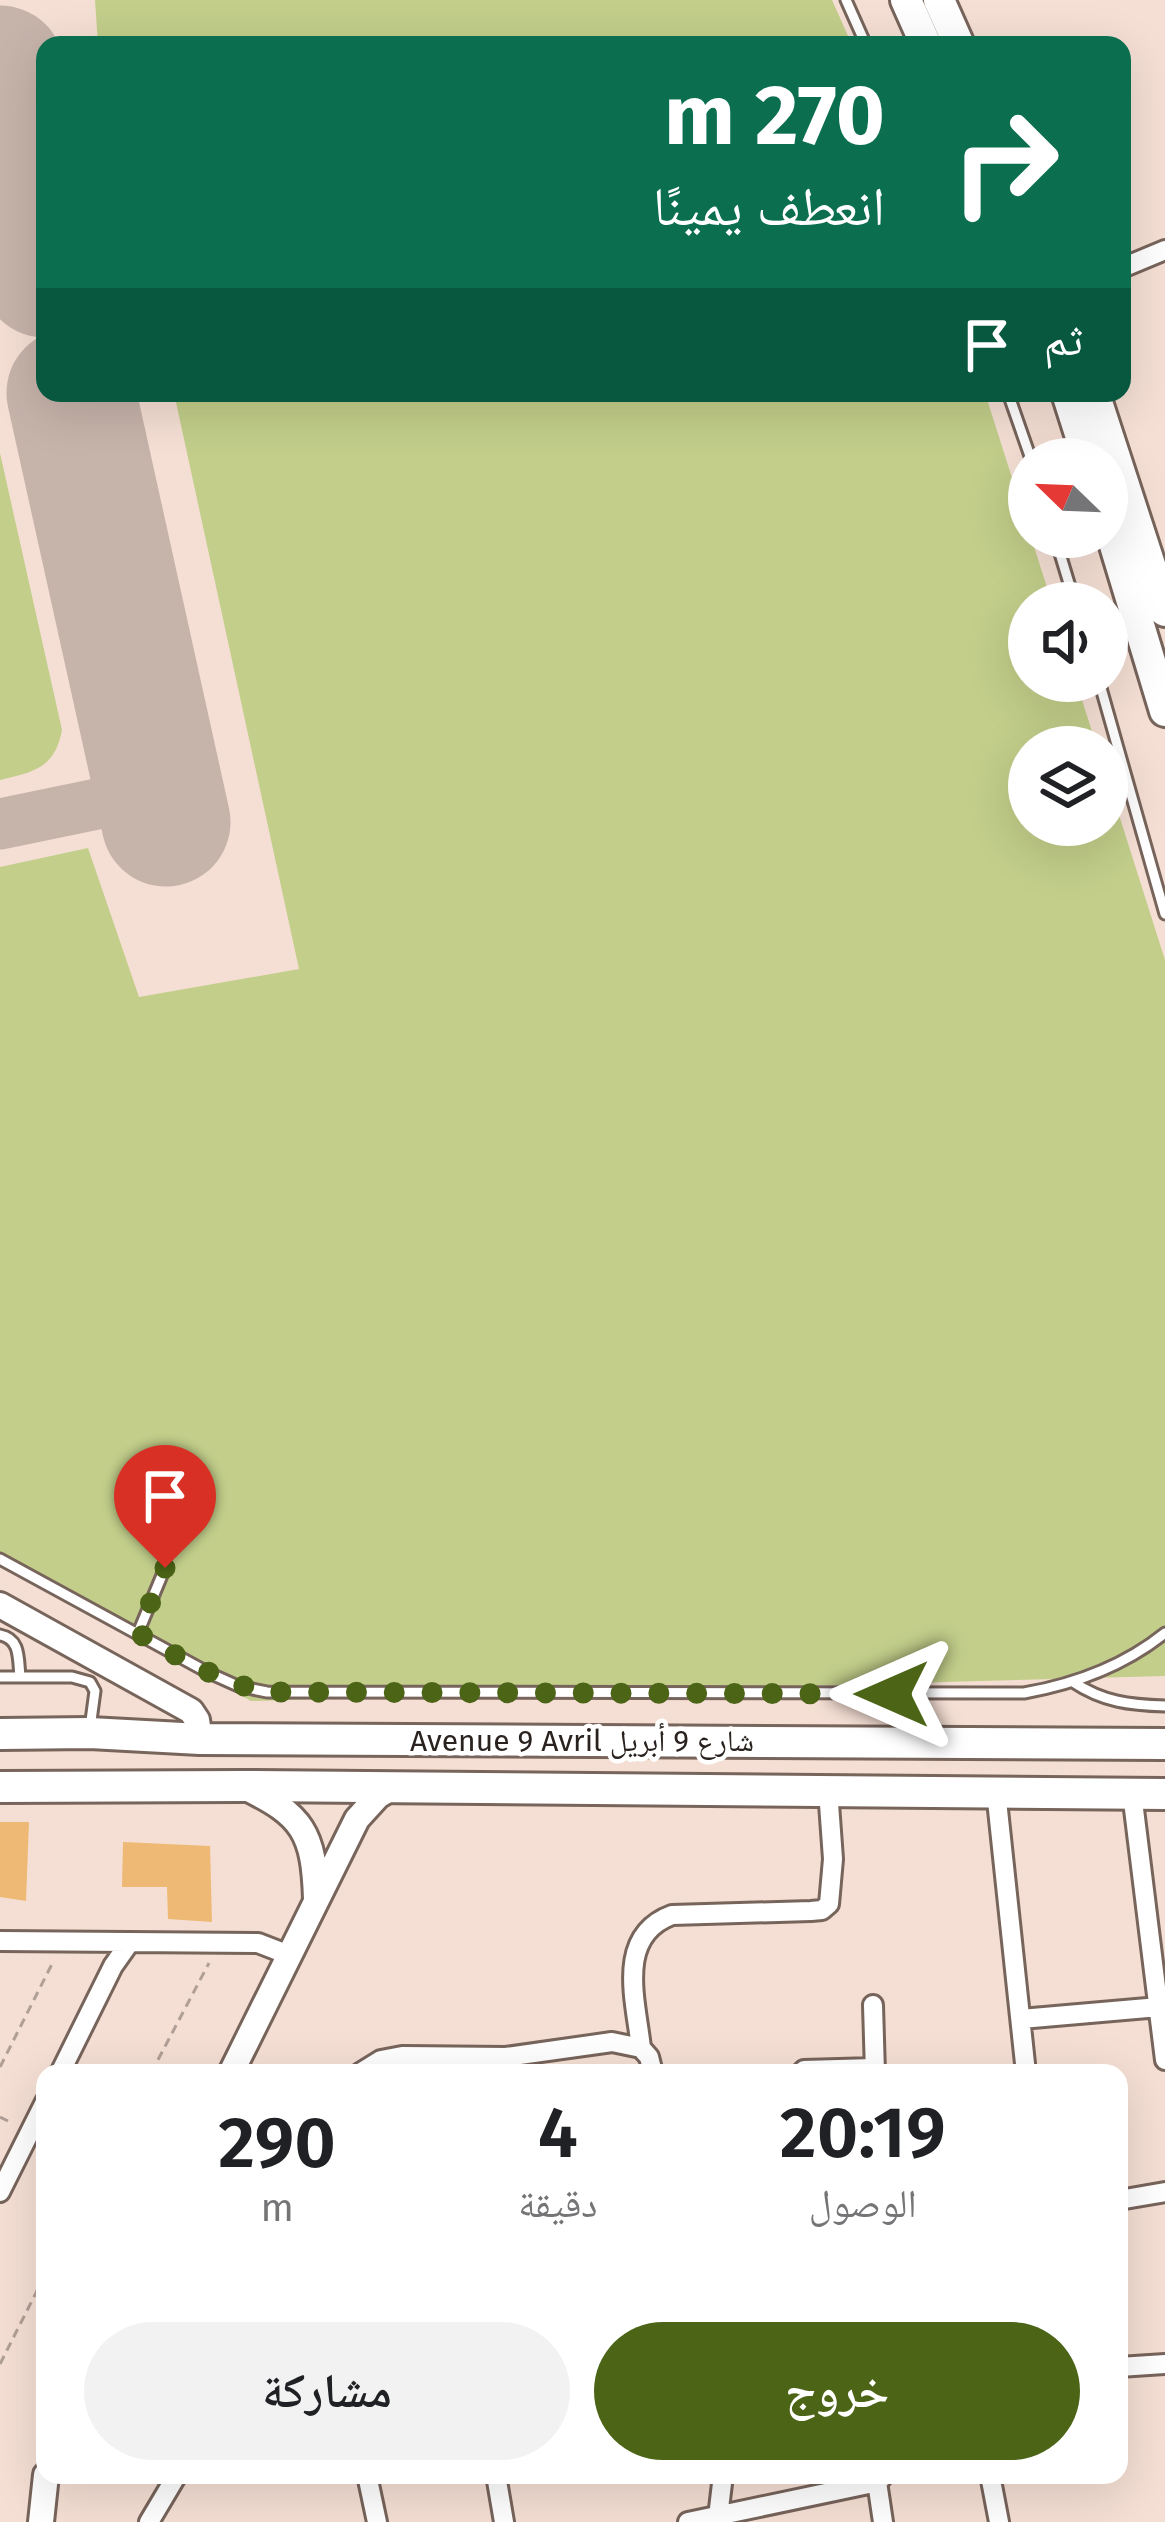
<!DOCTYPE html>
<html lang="ar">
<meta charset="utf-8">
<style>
body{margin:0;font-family:"Fira Sans","Noto Naskh Arabic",sans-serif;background:#f2f2f2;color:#202124;direction:rtl;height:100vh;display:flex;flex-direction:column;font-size:45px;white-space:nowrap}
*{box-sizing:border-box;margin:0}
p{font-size:39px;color:#757577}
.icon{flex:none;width:66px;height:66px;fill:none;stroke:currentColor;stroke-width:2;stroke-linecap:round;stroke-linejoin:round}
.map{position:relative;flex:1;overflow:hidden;direction:ltr}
.side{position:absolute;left:36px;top:2064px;width:1092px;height:420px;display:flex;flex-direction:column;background:#fff;border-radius:24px;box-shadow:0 12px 48px #0002;direction:rtl}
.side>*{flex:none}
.top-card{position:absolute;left:36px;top:36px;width:1095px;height:366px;border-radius:24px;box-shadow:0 12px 48px #0002;direction:rtl;background:#0b6e4f;color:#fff;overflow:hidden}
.needle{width:78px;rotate:293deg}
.tools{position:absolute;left:1008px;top:438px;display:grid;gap:24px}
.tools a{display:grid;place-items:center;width:120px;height:120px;border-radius:50%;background:#fff;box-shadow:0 12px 48px #0002;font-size:60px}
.pin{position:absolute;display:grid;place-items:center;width:102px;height:102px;color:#fff;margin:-123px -51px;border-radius:50% 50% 50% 0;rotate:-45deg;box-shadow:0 0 12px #0007}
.pin .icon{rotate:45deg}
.me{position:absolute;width:132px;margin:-66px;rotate:270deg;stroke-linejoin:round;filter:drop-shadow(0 0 9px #0008)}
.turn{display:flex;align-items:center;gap:42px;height:252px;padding:0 48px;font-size:54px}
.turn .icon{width:156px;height:156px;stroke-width:2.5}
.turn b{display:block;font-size:84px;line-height:102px}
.then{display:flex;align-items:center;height:114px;padding:0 48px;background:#0003;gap:24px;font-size:45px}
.eta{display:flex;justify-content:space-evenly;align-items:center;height:204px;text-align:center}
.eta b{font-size:72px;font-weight:600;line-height:84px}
.action{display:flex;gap:24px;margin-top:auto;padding:24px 48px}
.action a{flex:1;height:138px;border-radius:72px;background:#4b6415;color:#fff;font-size:48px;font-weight:600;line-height:138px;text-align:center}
.action a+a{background:#f2f2f2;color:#202124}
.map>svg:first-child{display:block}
</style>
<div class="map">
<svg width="1165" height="2522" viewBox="0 0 1165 2522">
<rect width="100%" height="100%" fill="#f5dfd4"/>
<!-- green -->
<path fill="#c2ce8a" d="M95,0H832L852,45H98Z
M174,393H985L1052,603H1029V681H1076L1097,747H1029V825H1107V777L1165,960V1676L251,1701L0,1556V867L88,848L139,997L299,969Z
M0,453L62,730C55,768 34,772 0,780Z"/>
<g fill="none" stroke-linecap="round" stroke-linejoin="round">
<!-- taxiway -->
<path stroke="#c6b3aa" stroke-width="51" d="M0,97L16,52
M0,217L39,244
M0,824L160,791"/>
<!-- runway -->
<path stroke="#c6b3aa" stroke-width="129" d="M0,70L45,273
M71,393L166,822"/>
</g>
<!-- building -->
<path fill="#eeb974" d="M0,1822H29L26,1901L0,1897Z
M123,1842L210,1846L212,1922L168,1919L167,1887H122Z"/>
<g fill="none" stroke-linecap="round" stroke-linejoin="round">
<defs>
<path id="service" d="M846,0L866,45
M1008,393L1031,459
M1055,537L1075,603
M1099,681L1165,914
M0,1559L209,1673L238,1686L267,1692L1024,1693C1075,1684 1124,1666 1165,1633
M138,1633L165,1568
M0,1635C21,1639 18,1659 20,1677
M0,1677H72L90,1682L95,1691L90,1728
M1073,1682C1103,1702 1130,1705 1165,1706"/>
<path id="minor" d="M1122,268L1165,250
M996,1791L1026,2073
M1132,1793L1165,2060
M0,1941L258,1943L289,1955
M873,2005L875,2073
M1021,2019L1159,2007
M641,2048C636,2001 615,1936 672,1915L811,1911L822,1910L829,1904L833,1859L828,1790
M60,2073L113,1966L130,1942
M360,2073L381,2060L402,2056L506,2057L612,2042L641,2048L649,2057L653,2073
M801,2073L804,2070L874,2068
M0,2192L45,2102
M1119,2200L1165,2192
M1119,2367L1165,2364
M367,2475L377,2522
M496,2475L504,2522
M876,2475L883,2522
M990,2475L999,2522
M718,2517L723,2475
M149,2522L177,2475
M688,2522L878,2482L884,2475"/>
<path id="tertiary" d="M0,1605L191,1711L197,1720L200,1739
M244,1787C303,1815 314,1833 316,1899
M231,2073L357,1819L378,1796L393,1787
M41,2522L46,2475"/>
<path id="primary" d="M906,0L926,45
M939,0L959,45
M1067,393L1088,459
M1094,393L1165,611
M1107,519L1165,711"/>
<path id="trunk" d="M0,1734L90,1733L200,1739L1165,1744
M0,1787L242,1786L1165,1794"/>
</defs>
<!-- service casing -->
<use href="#service" stroke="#77645b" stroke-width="15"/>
<!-- minor casing -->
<use href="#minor" stroke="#77645b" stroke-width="24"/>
<!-- tertiary casing -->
<use href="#tertiary" stroke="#77645b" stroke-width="30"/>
<!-- primary casing -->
<use href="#primary" stroke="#77645b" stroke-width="36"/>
<!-- trunk casing -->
<use href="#trunk" stroke="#77645b" stroke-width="36"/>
<!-- path -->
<path stroke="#b09f96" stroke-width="3" stroke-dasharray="9 6" stroke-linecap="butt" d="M0,2067L53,1962
M151,2073L209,1963
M0,2117L12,2123
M0,2364L45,2275"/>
<!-- service -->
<use href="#service" stroke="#fff" stroke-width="9"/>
<!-- minor -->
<use href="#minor" stroke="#fff" stroke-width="18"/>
<!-- tertiary -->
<use href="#tertiary" stroke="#fff" stroke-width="24"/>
<!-- primary -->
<use href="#primary" stroke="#fff" stroke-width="30"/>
<!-- trunk -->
<use href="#trunk" stroke="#fff" stroke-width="30"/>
</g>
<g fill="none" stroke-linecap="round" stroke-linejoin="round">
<!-- route -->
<path stroke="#4b6415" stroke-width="21" stroke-dasharray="0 37.8" d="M165,1568L138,1633C180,1658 219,1682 267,1692L892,1694"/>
</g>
<g text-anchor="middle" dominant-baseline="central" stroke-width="9" stroke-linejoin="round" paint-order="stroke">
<!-- street labels -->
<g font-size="30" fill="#2a221e" stroke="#fff">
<text x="582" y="1741">Avenue 9 Avril شارع 9 أبريل</text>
</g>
</g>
</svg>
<div class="tools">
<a><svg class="needle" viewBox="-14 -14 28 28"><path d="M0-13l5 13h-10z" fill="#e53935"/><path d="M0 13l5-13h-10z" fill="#757577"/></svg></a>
<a><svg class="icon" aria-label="sound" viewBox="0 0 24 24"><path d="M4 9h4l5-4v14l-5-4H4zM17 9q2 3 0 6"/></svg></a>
<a><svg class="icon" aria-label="layers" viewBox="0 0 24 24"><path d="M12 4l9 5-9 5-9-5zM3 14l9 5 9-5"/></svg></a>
</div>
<div class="pin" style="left:165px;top:1568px;background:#d93025"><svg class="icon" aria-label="arrive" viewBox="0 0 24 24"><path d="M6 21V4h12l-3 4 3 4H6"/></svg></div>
<svg class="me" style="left:892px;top:1694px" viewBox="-20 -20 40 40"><path d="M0-17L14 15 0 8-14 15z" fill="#4b6415" stroke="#fff" stroke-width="4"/></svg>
<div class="top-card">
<div class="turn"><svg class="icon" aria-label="right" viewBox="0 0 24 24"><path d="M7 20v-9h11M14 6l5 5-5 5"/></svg><div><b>270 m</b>انعطف يمينًا</div></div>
<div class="then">ثم<svg class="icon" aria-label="arrive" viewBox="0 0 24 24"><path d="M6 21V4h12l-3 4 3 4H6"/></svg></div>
</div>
<section class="side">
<div class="eta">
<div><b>20:19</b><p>الوصول</p></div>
<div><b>4</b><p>دقيقة</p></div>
<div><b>290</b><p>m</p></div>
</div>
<div class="action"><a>خروج</a><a>مشاركة</a></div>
</section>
</div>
